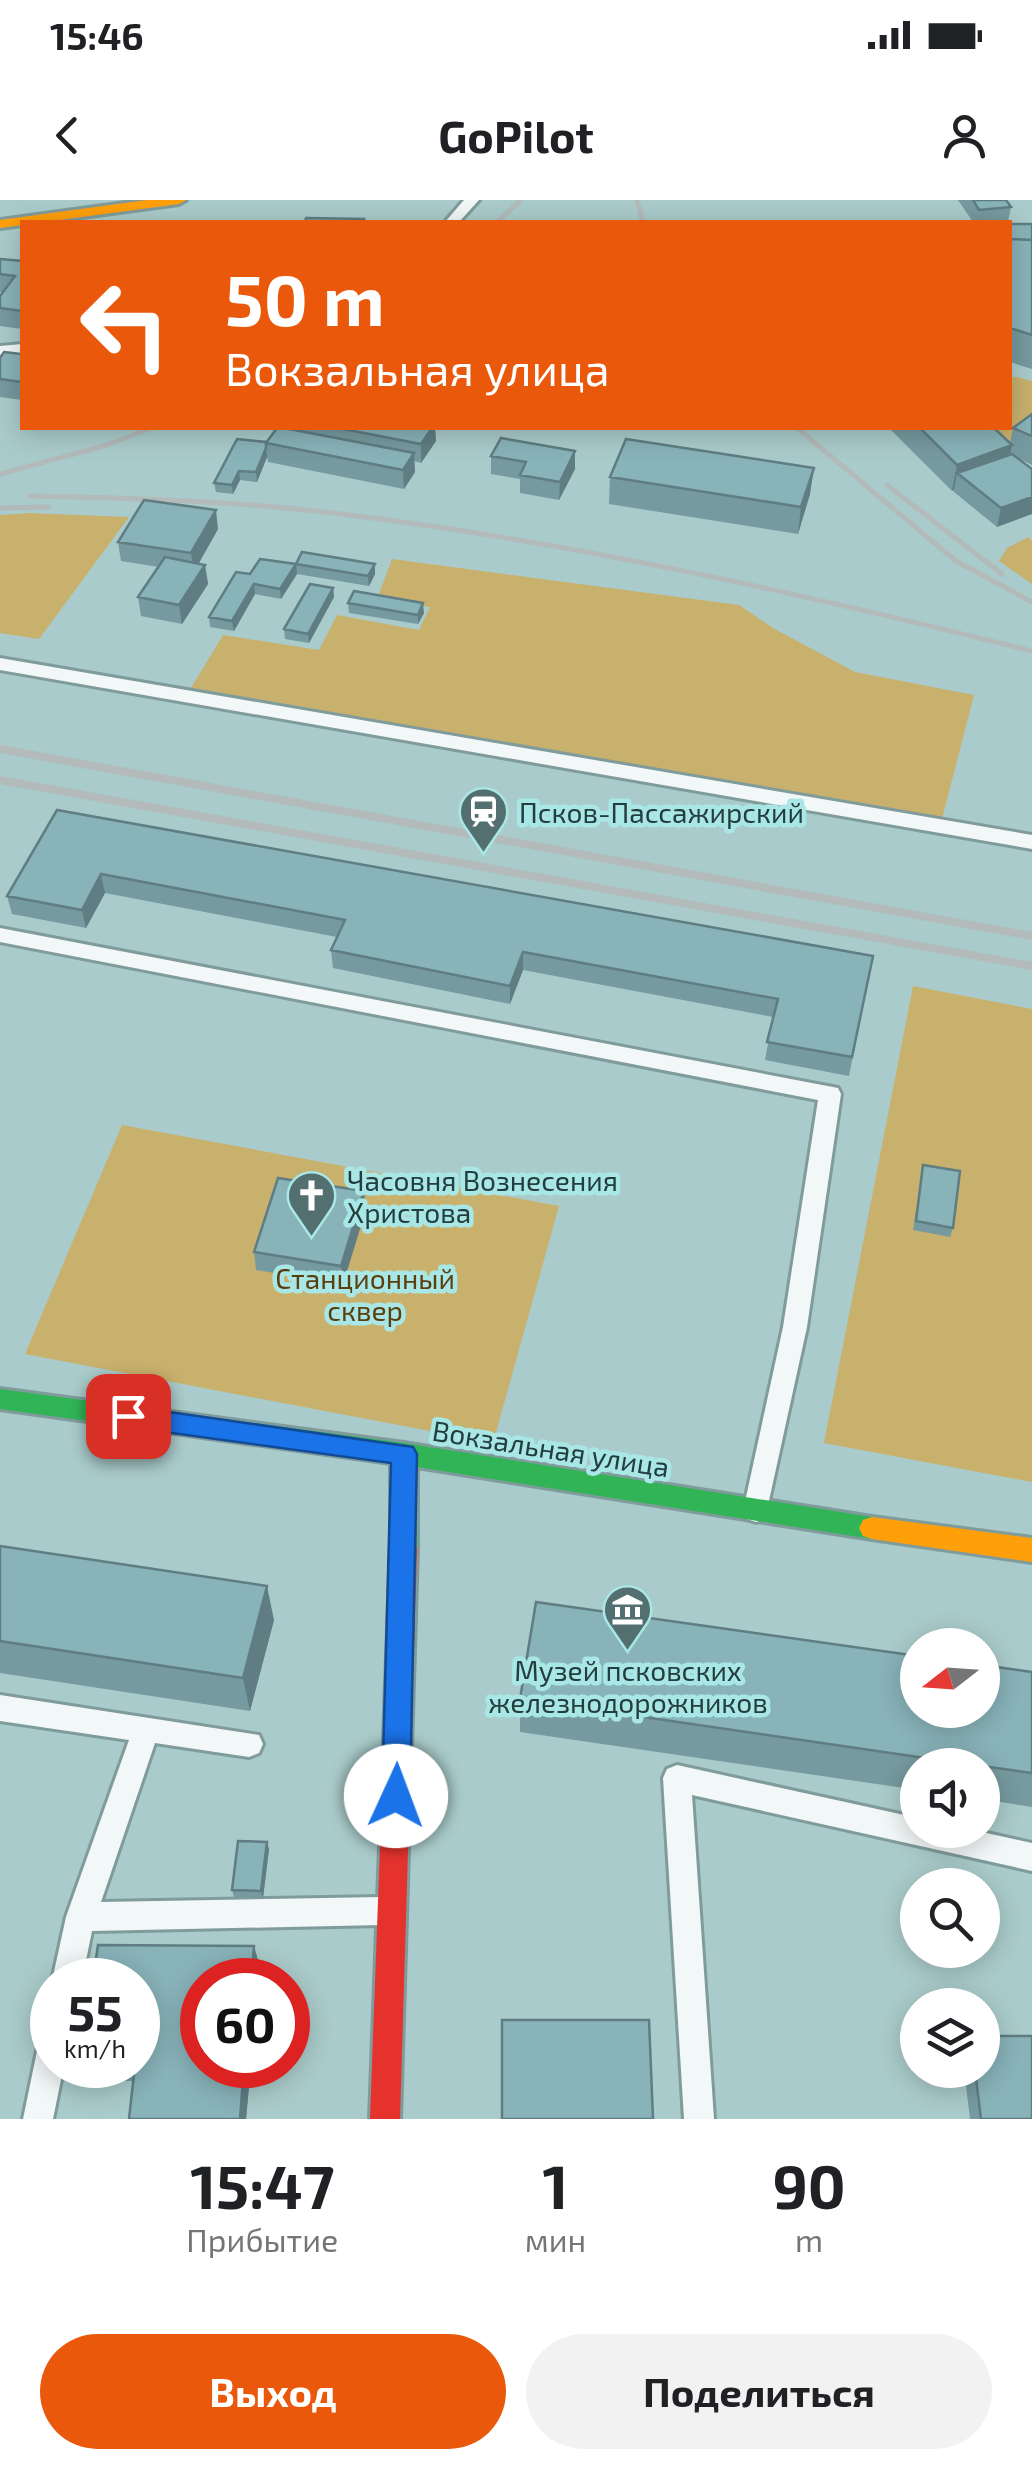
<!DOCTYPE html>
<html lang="ru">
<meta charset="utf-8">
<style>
body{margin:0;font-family:"Exo 2",sans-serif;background:#f2f2f2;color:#202124;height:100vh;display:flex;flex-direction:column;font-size:38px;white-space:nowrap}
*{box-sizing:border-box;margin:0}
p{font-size:32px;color:#757577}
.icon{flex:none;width:55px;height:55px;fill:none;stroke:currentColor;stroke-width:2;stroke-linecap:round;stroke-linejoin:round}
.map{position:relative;height:1919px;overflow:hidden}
.panel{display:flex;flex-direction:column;background:#fff;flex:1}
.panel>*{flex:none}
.top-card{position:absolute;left:20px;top:20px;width:992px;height:210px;border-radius:0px;box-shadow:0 5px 25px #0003;background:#ea580c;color:#fff;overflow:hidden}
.needle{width:65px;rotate:253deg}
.buttons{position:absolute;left:900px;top:1428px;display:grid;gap:20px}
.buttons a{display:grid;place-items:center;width:100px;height:100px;border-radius:50%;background:#fff;box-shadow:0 5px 25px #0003;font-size:50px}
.speed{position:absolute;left:30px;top:1758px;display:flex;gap:20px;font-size:50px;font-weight:700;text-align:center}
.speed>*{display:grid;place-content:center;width:130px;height:130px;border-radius:50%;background:#fff;box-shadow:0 5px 25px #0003;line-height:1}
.speed small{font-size:25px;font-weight:400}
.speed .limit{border:15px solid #d22;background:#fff;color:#111}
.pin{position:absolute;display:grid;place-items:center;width:85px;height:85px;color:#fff;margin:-42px;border-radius:20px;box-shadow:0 5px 15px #0006}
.me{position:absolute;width:110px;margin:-55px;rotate:2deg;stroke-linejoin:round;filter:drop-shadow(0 0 8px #0008)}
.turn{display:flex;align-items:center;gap:35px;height:210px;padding:0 40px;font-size:45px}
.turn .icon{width:130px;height:130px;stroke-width:2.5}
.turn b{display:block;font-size:70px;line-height:85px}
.eta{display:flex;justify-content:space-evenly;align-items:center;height:170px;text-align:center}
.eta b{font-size:60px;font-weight:700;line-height:70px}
.primary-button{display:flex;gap:20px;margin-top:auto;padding:20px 40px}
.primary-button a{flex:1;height:115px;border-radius:60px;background:#ea580c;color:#fff;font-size:40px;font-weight:700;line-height:115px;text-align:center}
.primary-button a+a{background:#f2f2f2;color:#202124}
.status{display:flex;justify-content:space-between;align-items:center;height:70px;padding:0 50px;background:#fff;direction:ltr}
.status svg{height:28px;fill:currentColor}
header{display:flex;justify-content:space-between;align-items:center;height:130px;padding:0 40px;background:#fff;font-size:45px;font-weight:700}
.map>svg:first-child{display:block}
</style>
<div class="status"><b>15:46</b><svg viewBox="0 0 49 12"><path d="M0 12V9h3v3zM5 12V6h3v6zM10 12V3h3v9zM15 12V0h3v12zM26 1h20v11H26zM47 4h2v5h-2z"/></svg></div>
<header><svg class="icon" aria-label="back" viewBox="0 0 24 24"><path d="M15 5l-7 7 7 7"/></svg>GoPilot<svg class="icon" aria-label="person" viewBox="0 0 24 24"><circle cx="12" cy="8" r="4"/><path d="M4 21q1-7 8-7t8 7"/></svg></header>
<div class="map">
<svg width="1032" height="1919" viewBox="0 0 1032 1919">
<rect width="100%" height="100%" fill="#aacbcb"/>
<!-- green -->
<path fill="#c8b16d" d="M1017,177L1032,181V228L1006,247L970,228H1010V178Z
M29,313L129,317L39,439L0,433V315Z
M1028,337L1032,341V384L999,361L1007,348Z
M392,359L739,405L773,428L855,472L974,495L942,619L191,488L223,435L319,450L337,415L419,430L430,407L377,399Z
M913,786L1032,809V1282L824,1243Z
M122,925L559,1006L493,1243L25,1154Z"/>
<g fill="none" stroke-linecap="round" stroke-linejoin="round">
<defs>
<path id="lane" d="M464,0H479L459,22H445Z
M22,144V154L0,156V146Z
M0,458L1032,635V649L0,470Z
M0,728L838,888L841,894L807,1127L765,1319L756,1322L747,1319L743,1311L783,1127L818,900L0,742Z
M0,1495L259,1535L263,1544L259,1553L249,1557L155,1543L101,1702L382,1697L392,1701L396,1711L392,1721L382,1725L92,1731L82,1780L52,1781L66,1717L129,1540L0,1521Z
M677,1565L918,1618V1630H973L1032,1643V1671L692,1595L714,1919H684L663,1578L667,1569Z
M52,1836V1865H64L53,1919H23L37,1851L41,1840Z"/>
<path id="fast" d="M0,1189L404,1243L872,1317L881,1320L885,1328L881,1336L872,1339L417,1267V1348L413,1356L404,1360L395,1356L391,1348V1263L0,1209Z"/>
<path id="slow" d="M147,0H186L179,4L0,28V20Z
M872,1317L1032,1338V1362L872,1339L863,1336L859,1328L863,1320Z"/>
<path id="jam" d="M404,1336L413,1340L417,1348L400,1919H370L391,1348L395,1340Z"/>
</defs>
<!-- lane casing -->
<use href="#lane" stroke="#809b9b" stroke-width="6"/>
<!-- fast casing -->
<use href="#fast" stroke="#809b9b" stroke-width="6"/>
<!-- slow casing -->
<use href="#slow" stroke="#809b9b" stroke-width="6"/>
<!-- jam casing -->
<use href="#jam" stroke="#809b9b" stroke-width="6"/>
<!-- lane -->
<use href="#lane" fill="#f2f7f7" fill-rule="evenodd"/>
<!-- fast -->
<use href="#fast" fill="#30b455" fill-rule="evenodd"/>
<!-- slow -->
<use href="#slow" fill="#ff9f0a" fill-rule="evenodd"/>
<!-- jam -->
<use href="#jam" fill="#e5322d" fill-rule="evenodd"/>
<!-- rail-far1 -->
<path stroke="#b2baba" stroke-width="5" d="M637,0L643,22
M497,22L521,0
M797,228L956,361L1032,402
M0,274L107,245L151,228
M887,285L1002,374
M30,296C131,298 233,301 333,313C567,341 804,394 1032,451
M0,308L48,307"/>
<!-- rail -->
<path stroke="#b2baba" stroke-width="8" d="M0,549L1032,736
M0,580L1032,766"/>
</g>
<!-- wall -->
<path fill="#759a9f" d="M958,0H1006L1011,7L1008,22H973Z
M1010,24H1032V169L1010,162Z
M0,59L22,61V129L0,126V96L3,92H0Z
M22,154V200L0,197V158Z
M1032,214V265L1020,259L997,327L954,292V290L952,291L889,228H994L1010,243L1013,228Z
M277,228H435L436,241L421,263L414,261L415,272L404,289L268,262L267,257L257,282L240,280L233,294L216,292L214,283L266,242Z
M575,251V269L559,300L520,293V279L491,274V256Z
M610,277L810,294L798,334L609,304Z
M218,329L198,364L205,365L208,384L182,424L141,416L138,397L159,367L121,361L118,342Z
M260,359L375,374L369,386L297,374L281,399L255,394L234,431L210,427L209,417L250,374Z
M333,388L334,397L309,443L285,439L284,429Z
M348,403L424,413L418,424L349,413Z
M57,610L873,756L849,876L765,860L773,817L523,770L510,804L333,768L331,750L337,737L105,693L86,728L12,714L7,696Z
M923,965L953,1028L950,1037L913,1030Z
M366,1009L343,1084L256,1070L254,1052Z
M0,1346L274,1420L250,1511L0,1473Z
M1032,1472V1607L982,1599V1565H918V1590L520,1532V1499Z
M269,1649L263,1698L234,1697L232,1690Z
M98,1745L254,1746L259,1764L258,1780H202V1865H251L246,1919H129L133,1881H91L82,1865H138V1780H93Z
M964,1870H982L1032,1919H970Z"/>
<!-- shaded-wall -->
<path fill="#5f7d82" d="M432,228H435L436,241L421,263V244Z
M1012,245L1007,271L957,273L954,290L952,291L957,265Z
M266,248L267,257L257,282L256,272Z
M575,251V269L559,300L560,282Z
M414,253L415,272L404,289L403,270Z
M814,268L810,294L798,334L801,307Z
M239,271L240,280L233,294L232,285Z
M1032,297V314L997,327L1001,308Z
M216,310L218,329L194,372L191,353Z
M296,364L297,374L281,399L280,389Z
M375,364V374L369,386L368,376Z
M205,365L208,384L182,424L179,405Z
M254,384L255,394L234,431L232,421Z
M333,388L334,397L309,443L308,434Z
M423,403L424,413L418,424V415Z
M101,674L105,693L86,728L82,710Z
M523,752V770L510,804V786Z
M364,991L366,1009L343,1084L341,1066Z
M267,1386L274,1420L250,1511L243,1478Z
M267,1642L269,1649L263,1698L261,1691Z
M254,1746L259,1764L258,1780H251Z
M244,1865H251L246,1919H240Z"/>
<!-- building -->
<path fill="#88b3b9" stroke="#5f7d82" stroke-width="2.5" d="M973,0H1006L1011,7L979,10Z
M306,18L364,19L363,22H305Z
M1010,24H1032V40L1010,39Z
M1010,39L1032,40V135L1010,128Z
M0,59L22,61V111L0,108V96L15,76L0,74Z
M4,152L22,154V182L0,179V158Z
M1032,214V236L1013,228Z
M277,228H284L414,253L403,270L266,243Z
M338,228H432L421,244Z
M920,228H994L1012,245L957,265Z
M501,238L575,251L560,282L520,275L526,262L491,256Z
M237,239L266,242V248L256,272L239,271L232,285L214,283Z
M626,239L814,268L801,307L610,277Z
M1012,254L1032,269V297L1001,308L957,273Z
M144,300L216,310L191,353L118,342Z
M302,352L375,364L368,376L296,364Z
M165,357L205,365L179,405L138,397Z
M260,359L296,364L280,389L254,384L232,421L209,417L236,372L250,374Z
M310,384L333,388L308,434L284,429Z
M354,391L423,403L418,415L348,403Z
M57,610L873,756L852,857L767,842L778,799L523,752L510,786L331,750L345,720L101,674L82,710L7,696Z
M923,965L960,971L953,1028L916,1021Z
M278,978L364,991L341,1066L254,1052Z
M0,1346L267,1386L243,1478L0,1441Z
M536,1402L918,1456V1510H982V1465L1032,1472V1573L982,1566V1565H973L520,1499Z
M238,1641L267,1642L261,1691L232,1690Z
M98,1745L254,1746L251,1780H202V1865H244L240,1919H129L135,1865H138V1780H93Z
M502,1820H649L653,1919H502Z
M982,1836H1032V1919H981L975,1870H982Z"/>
<!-- route -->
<path fill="#1a73e8" stroke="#114b97" stroke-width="2.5" d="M128,1206L413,1247L417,1254L410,1596L406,1605L396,1609L386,1605L382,1596L391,1263L128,1227L119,1224L115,1216L119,1209Z"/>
<!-- icons -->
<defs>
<symbol id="station-pin" viewBox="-11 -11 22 30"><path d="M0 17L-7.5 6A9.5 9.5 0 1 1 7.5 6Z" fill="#536f6f" stroke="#a9e7e6"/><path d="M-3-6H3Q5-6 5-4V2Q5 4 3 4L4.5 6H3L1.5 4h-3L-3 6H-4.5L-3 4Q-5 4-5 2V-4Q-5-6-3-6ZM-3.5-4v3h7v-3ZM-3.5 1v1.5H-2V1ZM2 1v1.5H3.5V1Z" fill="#fff"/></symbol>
<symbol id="church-pin" viewBox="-11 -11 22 30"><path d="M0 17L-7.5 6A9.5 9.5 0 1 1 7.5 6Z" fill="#536f6f" stroke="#a9e7e6"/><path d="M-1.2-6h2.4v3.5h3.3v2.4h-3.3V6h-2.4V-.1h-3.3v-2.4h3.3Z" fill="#fff"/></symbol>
<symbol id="museum-pin" viewBox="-11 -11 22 30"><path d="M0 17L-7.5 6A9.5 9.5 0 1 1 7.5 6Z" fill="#536f6f" stroke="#a9e7e6"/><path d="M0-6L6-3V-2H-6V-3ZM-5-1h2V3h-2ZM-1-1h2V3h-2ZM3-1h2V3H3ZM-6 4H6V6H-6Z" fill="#fff"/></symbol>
</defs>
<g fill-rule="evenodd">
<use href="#station-pin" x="456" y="584" width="55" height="75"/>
<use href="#church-pin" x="284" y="968" width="55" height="75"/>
<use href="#museum-pin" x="600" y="1382" width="55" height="75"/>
</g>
<g text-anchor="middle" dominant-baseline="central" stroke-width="9" stroke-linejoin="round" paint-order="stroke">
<!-- poi labels -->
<g font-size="28" fill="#243d3d" stroke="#a9e7e6" text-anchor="start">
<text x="519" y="612">Псков-Пассажирский</text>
<text x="347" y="980">Часовня Вознесения<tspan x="347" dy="32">Христова</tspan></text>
<text x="628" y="1470" text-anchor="middle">Музей псковских<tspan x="628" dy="32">железнодорожников</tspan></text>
</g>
<!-- park labels -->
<g font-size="28" fill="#5b3e0d" stroke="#a9e7e6">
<text x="365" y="1078">Станционный<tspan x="365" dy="32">сквер</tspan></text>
</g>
<!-- street labels -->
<g font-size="28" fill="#243d3d" stroke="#a9e7e6">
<text transform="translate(551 1248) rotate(9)">Вокзальная улица</text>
</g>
</g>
</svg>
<div class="buttons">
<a><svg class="needle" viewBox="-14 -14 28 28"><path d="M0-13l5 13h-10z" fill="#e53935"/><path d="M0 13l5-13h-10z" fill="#757577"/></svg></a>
<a><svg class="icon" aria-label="sound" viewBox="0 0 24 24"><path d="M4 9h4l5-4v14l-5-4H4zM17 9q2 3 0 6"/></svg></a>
<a><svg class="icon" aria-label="search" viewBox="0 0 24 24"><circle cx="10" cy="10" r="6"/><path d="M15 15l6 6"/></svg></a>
<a><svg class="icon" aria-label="layers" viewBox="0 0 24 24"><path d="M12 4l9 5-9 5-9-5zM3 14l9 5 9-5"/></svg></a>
</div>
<div class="speed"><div>55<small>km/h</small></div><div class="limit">60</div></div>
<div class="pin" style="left:128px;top:1216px;background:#d93025"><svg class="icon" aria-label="arrive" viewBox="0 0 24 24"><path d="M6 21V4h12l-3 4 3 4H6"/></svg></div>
<svg class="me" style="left:396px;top:1596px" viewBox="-20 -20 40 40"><circle r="19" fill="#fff"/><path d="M0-13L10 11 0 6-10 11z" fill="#1a73e8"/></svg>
<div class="top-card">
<div class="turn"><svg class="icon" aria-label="left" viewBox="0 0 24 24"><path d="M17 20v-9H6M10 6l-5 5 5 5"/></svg><div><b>50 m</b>Вокзальная улица</div></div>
</div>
</div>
<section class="panel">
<div class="eta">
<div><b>15:47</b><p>Прибытие</p></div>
<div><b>1</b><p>мин</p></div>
<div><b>90</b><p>m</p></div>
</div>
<div class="primary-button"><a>Выход</a><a>Поделиться</a></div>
</section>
